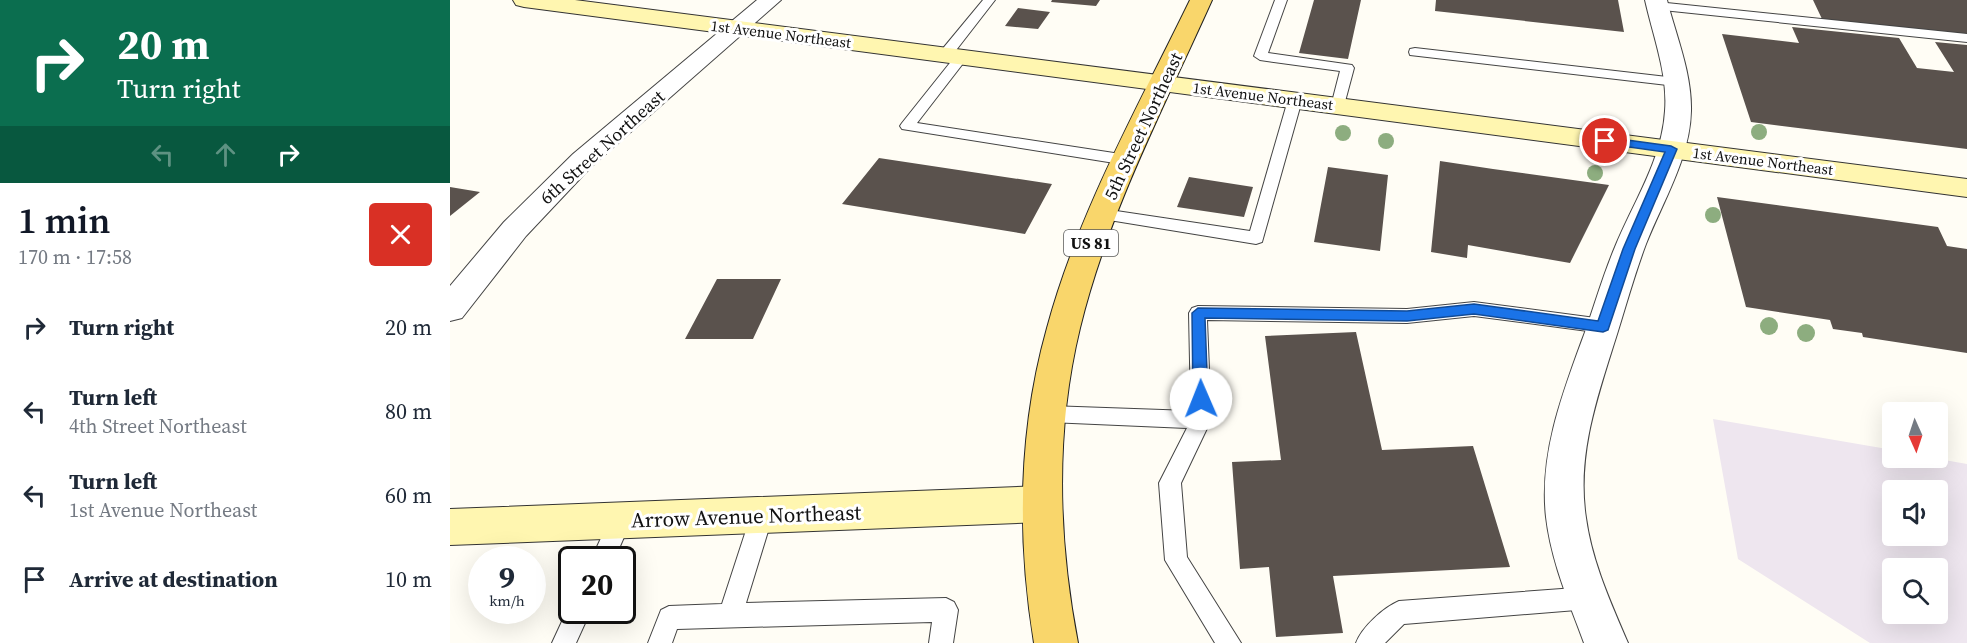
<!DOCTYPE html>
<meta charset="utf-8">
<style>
body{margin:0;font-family:"Source Serif 4",serif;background:#f6f6f7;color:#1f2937;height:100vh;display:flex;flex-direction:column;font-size:22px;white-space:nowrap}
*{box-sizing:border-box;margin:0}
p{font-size:20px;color:#747a83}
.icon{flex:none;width:33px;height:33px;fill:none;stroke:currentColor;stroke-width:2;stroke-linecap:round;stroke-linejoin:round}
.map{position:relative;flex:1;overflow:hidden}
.panel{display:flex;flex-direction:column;background:#fff;width:450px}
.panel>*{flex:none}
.top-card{background:#0b6e4f;color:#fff;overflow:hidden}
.needle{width:39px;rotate:177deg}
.fabs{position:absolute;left:1432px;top:402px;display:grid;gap:12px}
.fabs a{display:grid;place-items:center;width:66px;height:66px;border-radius:6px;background:#fff;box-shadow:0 6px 24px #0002;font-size:30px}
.speed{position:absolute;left:18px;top:546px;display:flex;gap:12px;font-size:30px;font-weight:700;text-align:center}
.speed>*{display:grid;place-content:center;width:78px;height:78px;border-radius:50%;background:#fff;box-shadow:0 6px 24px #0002;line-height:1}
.speed small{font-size:15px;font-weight:400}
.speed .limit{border:3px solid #111;border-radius:9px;background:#fff;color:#111}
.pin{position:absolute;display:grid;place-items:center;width:51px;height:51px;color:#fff;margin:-26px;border:3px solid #fff;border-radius:50%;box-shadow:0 2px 6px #0007}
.me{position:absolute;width:66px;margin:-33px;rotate:359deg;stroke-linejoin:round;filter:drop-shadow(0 0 4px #0008)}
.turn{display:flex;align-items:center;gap:21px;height:126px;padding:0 18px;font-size:27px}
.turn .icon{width:78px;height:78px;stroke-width:2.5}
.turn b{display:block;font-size:42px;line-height:51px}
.lanes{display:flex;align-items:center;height:57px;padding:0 18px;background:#0003;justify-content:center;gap:30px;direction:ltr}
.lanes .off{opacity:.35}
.round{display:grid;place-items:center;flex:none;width:63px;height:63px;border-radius:6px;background:#f6f6f7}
.summary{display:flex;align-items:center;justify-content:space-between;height:102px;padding:0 18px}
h1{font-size:36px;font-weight:600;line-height:45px;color:#111827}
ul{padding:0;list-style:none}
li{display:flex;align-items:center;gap:18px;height:84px;padding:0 18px}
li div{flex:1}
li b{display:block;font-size:22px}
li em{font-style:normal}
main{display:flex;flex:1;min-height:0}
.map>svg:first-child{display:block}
</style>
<main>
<section class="panel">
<div class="top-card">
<div class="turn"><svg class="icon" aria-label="right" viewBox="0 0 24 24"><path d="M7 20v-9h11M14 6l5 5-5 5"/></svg><div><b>20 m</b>Turn right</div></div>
<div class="lanes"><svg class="icon off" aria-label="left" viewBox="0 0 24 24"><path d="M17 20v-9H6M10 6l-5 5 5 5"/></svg><svg class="icon off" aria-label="ahead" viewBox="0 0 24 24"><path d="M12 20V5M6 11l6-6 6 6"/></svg><svg class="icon" aria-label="right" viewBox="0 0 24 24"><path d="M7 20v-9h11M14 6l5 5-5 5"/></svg></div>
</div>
<div class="summary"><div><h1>1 min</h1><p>170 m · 17:58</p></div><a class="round" style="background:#d93025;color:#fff"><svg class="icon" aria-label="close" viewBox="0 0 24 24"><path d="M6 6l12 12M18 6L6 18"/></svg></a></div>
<ul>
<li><svg class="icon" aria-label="right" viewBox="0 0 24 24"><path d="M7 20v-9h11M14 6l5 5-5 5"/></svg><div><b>Turn right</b></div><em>20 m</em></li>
<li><svg class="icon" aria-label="left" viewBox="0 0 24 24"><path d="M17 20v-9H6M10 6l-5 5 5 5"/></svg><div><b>Turn left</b><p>4th Street Northeast</p></div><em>80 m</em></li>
<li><svg class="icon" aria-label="left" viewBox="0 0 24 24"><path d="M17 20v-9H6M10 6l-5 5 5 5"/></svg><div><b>Turn left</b><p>1st Avenue Northeast</p></div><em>60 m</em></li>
<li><svg class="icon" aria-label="arrive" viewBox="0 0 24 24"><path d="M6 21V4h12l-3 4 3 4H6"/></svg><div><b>Arrive at destination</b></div><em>10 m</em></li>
</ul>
</section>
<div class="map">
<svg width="1517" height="643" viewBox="0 0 1517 643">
<rect width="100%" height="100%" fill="#fffdf5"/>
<!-- industrial -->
<path fill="#eee6ef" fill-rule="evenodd" d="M1263,419L1443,450V458H1483L1517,464V643H1420L1288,559ZM1443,490H1488V536H1443ZM1443,568H1488V614H1443Z"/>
<!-- building -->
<path fill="#5a524d" d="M602,0H650L646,6L601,2Z
M864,0H911L898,59L849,53Z
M986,0H1168L1174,32L985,11Z
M1363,0H1517V34L1372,19Z
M568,8L600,12L588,29L555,26Z
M1342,27L1449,38L1467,68L1504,72L1485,42L1517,45V149L1301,122L1272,34L1349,43Z
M429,158L602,184L575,234L392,204Z
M990,161L1043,169L1159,185L1120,263L1018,245L1017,258L981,252Z
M878,167L938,175L930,251L864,242Z
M739,177L803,187L794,217L727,207Z
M0,187L30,192L0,216Z
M1267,197L1488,227L1497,246L1517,249V353L1413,337L1412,333L1383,329L1380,320L1296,307Z
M267,279H331L303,339H235Z
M906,332L932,450L1023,446L1060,567L883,576L893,633L826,637L819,567L790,569L782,462L831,460L815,336Z"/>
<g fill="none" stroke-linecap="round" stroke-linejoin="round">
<defs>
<path id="lane" d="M533,0H545L500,58H490L489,55L490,52Z
M825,0H837L818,53L902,65L904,68L893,109H883L881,106L890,71L810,60L804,56Z
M1207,2L1517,34V42L1203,9L1201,6Z
M965,48L1226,78L1233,82L1226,86L960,55L959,52L960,49Z
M512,53L518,57L467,123L677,155L684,160L677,165L452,129L450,126L452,123L507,54Z
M845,96L852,100L812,242L806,244L653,219L647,218L645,214L647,210L653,209L800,231L838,100Z
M1024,302L1153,319L1159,321L1162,326L1159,331L1153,333L1024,316L957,323L757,320L761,420L731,483L737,557L791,643H765L715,560L709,483L737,428L599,422L592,420L589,414L592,408L599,406L741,411L739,313L742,308L748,306L957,309Z
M312,505L320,508L323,515L296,603L496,598L504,602L508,610L503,643H479L482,622L227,629L222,643H198L211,610L219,606L272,604L301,515L304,508Z
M170,511L178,514L181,521L164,560H141L162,514Z
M1139,587L1147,590L1151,598L1147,606L1139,609L954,624L935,643H906C912,627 933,608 949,601Z
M121,602L122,610H141L126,643H102Z"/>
<path id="street" d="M307,0H331L142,166L76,236L12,318L0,321V286L54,222L123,154Z
M1195,0H1217C1226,36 1242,73 1241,111C1240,158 1213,201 1196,244C1185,273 1177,302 1168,331C1149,392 1126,453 1136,518C1142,562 1161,603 1178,643H1134C1119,602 1101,561 1096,517C1089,453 1113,392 1135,332C1145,304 1153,275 1165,247C1183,203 1212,160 1215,111C1218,74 1203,36 1195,0Z"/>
<path id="secondary" d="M63,0H125L1517,179V197L74,7L66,5Z
M592,486L606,491L612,504L606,517L592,522L0,545V509Z"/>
<path id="primary" d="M740,0H762C714,107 658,213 630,328C605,431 608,539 628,643H584C567,538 568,431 597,328C628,213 688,107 740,0Z"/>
</defs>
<!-- lane casing -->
<use href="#lane" stroke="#444" stroke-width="2"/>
<!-- street casing -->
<use href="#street" stroke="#444" stroke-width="2"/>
<!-- secondary casing -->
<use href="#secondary" stroke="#333" stroke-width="2"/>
<!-- primary casing -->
<use href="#primary" stroke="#222" stroke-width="2"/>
<!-- lane -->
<use href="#lane" fill="#fff" fill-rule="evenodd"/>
<!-- street -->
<use href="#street" fill="#fff" fill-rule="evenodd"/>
<!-- secondary -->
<use href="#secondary" fill="#fff6b0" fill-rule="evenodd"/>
<!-- primary -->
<use href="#primary" fill="#f9d66b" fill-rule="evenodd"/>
</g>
<!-- trees -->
<g fill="#8dad7f">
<circle cx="1309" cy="132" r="8"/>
<circle cx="893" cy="133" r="8"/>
<circle cx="936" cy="141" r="8"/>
<circle cx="1145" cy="173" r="8"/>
<circle cx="1263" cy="215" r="8"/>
<circle cx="1319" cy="326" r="9"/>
<circle cx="1356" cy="333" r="9"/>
</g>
<!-- route -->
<path fill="#1a73e8" stroke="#114b97" stroke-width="1.5" d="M1155,137L1221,146L1227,149L1185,249L1158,330L1153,332L1024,314L957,321L755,318L758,399L756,403H745L743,399L742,313L748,308L957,311L1024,304L1148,321L1173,249L1215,152L1151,143L1150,141Z"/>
<g text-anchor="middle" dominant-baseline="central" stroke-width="6" stroke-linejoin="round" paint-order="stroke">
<!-- far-street labels -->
<g font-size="15" fill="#111" stroke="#fff">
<text transform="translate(331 34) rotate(7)">1st Avenue Northeast</text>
<text transform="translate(813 96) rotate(7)">1st Avenue Northeast</text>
<text transform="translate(1313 161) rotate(7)">1st Avenue Northeast</text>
</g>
<!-- shield labels -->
<rect fill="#fff" stroke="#585858" stroke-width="1.5" x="614" y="230" width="54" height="26" rx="4.5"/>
<g font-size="16" font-weight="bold" fill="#111">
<text x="641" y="243">US 81</text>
</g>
<!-- street labels -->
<g font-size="18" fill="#111" stroke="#fff">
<text transform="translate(693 126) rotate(-65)">5th Street Northeast</text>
<text transform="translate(152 147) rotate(-42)">6th Street Northeast</text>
</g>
<!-- near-street labels -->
<g font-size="21" fill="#111" stroke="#fff">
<text transform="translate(296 516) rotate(-2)">Arrow Avenue Northeast</text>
</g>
</g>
</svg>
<div class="fabs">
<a><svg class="needle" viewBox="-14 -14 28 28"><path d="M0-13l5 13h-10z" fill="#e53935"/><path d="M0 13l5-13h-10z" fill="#747a83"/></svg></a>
<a><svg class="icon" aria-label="sound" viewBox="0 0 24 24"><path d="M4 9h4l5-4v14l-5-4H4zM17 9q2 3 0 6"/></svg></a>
<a><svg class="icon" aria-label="search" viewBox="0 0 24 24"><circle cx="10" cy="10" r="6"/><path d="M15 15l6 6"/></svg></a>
</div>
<div class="speed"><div>9<small>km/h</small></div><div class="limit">20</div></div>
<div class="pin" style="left:1155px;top:141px;background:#d93025"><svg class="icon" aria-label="arrive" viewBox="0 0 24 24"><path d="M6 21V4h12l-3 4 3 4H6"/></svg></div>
<svg class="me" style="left:751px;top:399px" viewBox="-20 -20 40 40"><circle r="19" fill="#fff"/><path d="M0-13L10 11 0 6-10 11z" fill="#1a73e8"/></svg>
</div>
</main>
